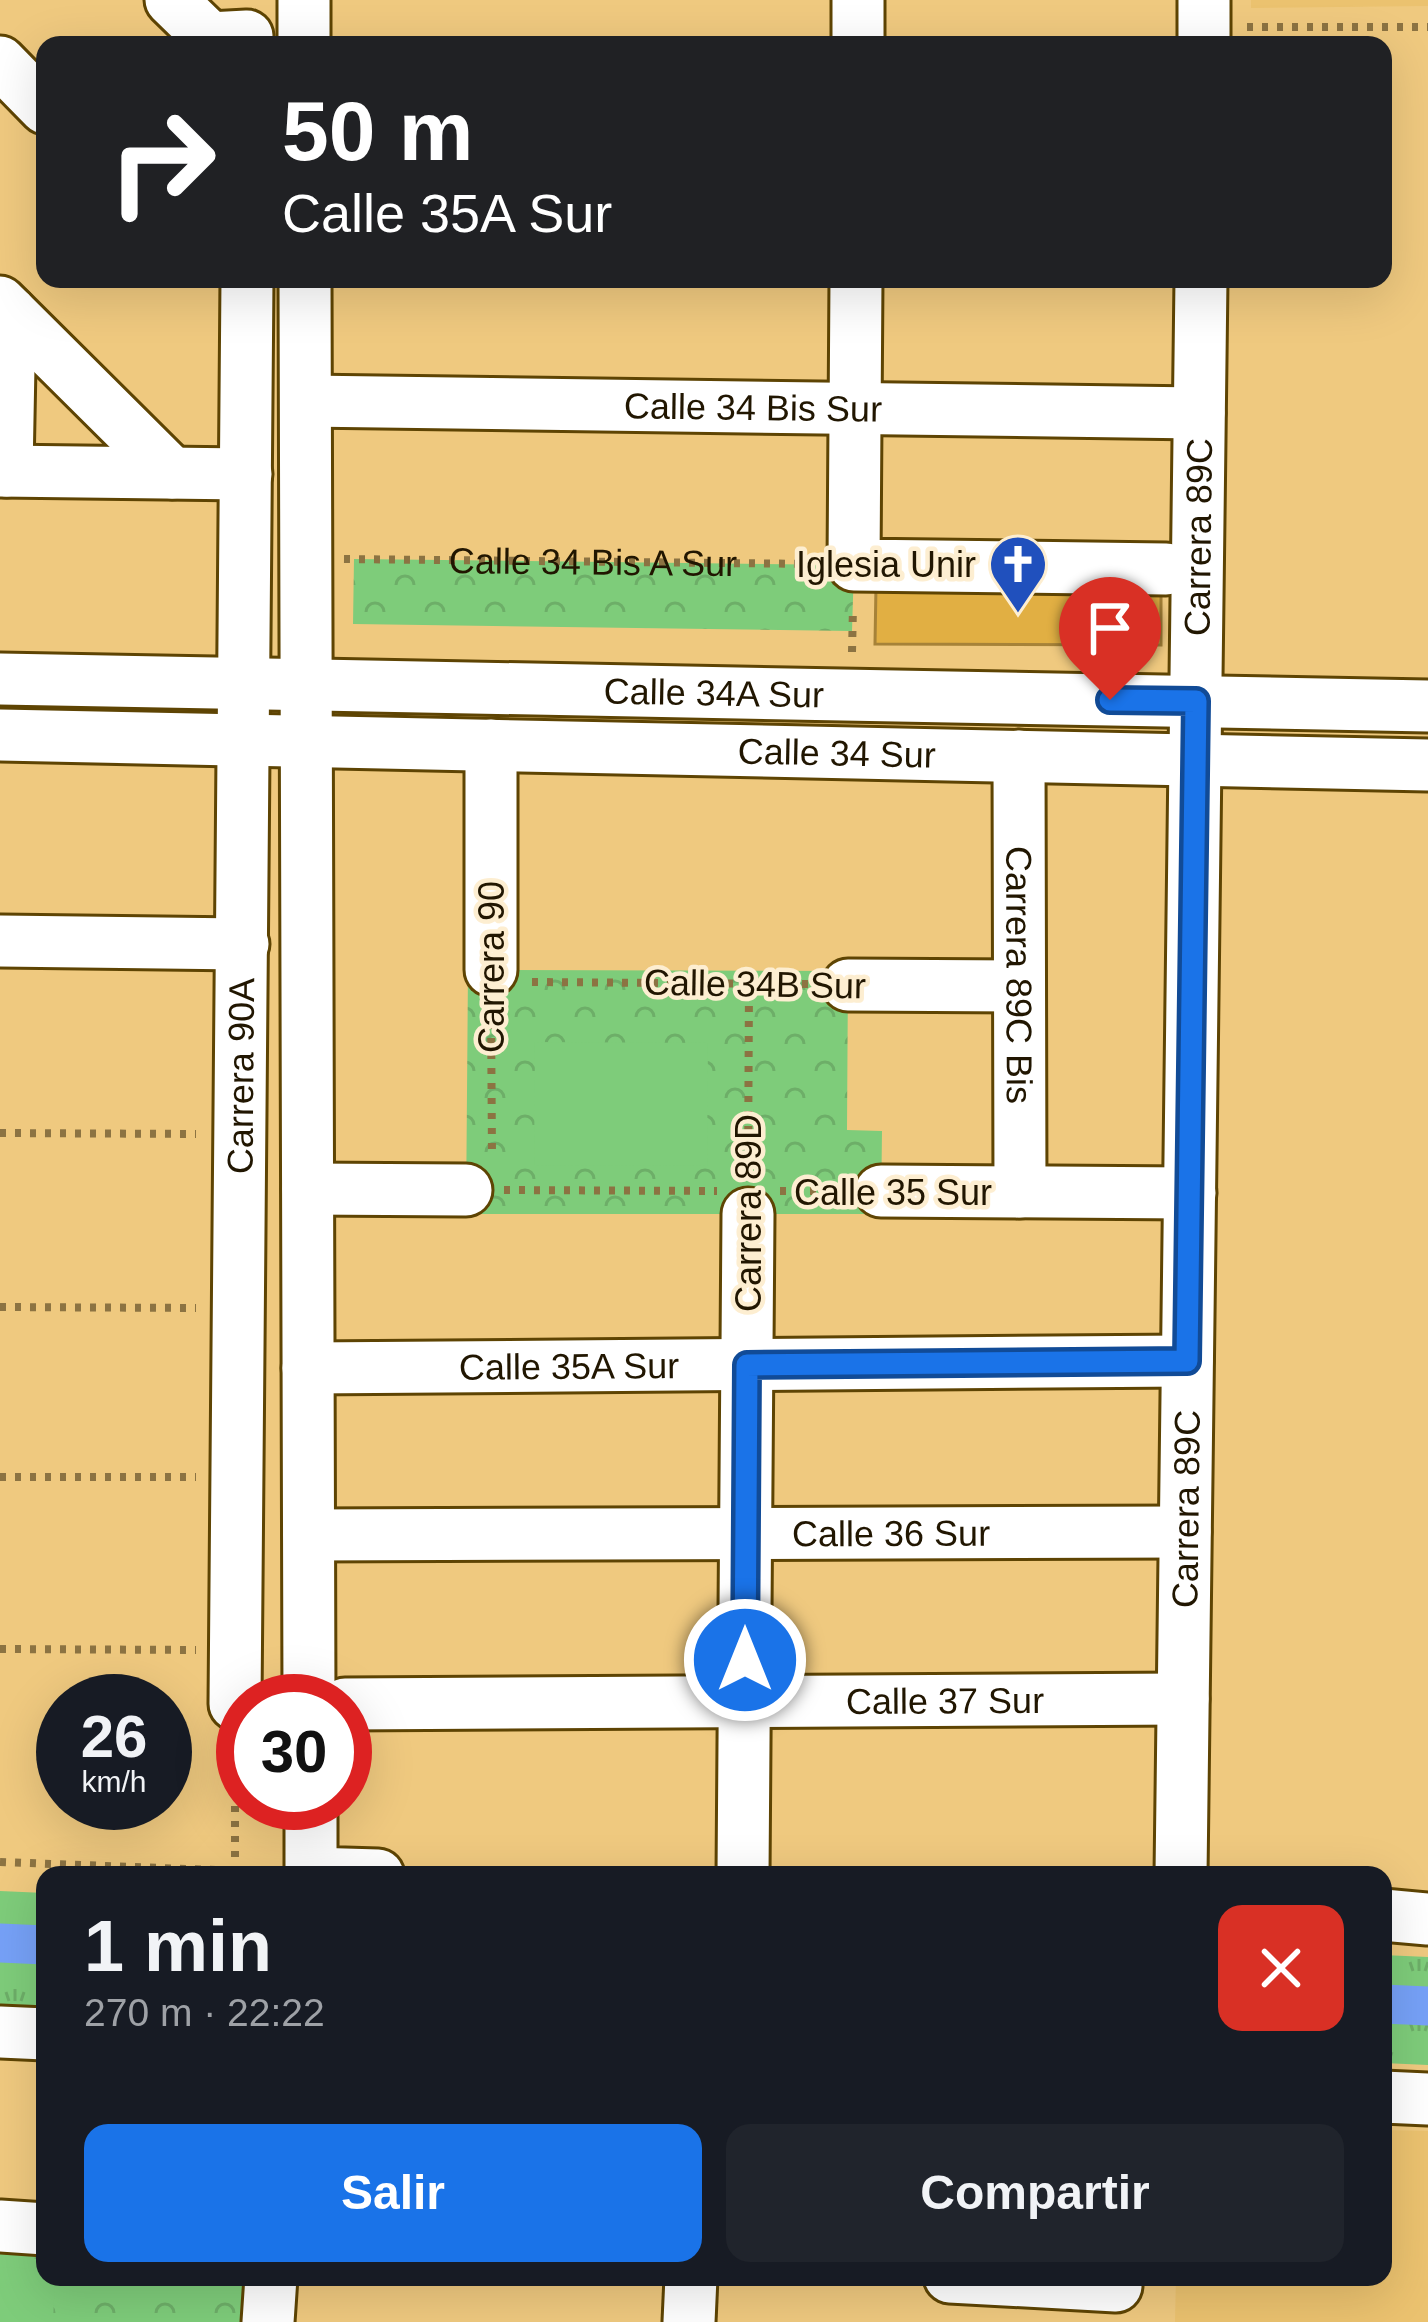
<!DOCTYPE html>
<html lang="es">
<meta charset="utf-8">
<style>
body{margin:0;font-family:Helvetica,sans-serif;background:#20242c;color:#f1f3f6;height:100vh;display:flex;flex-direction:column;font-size:45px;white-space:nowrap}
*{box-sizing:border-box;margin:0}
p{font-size:39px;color:#9ea1a6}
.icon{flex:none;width:66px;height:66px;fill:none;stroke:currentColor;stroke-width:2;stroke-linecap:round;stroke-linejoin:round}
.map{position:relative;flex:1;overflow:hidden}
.panel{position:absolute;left:36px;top:1866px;width:1356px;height:420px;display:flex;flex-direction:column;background:#171b24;border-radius:24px;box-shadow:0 12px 48px #0002}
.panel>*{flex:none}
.hud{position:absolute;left:36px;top:36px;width:1356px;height:252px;border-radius:24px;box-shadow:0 12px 48px #0002;background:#202124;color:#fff;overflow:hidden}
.speed{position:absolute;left:36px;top:1674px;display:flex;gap:24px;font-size:60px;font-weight:700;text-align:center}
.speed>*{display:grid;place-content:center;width:156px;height:156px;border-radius:50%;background:#171b24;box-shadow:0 12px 48px #0002;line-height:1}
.speed small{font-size:30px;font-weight:400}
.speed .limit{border:18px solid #d22;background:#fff;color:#111}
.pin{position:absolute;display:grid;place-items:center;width:102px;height:102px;color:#fff;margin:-123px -51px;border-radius:50% 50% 50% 0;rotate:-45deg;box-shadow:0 0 12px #0007}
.pin .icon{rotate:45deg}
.me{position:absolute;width:132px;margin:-66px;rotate:0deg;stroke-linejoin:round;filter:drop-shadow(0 0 9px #0008)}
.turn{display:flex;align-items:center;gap:42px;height:252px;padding:0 48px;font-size:54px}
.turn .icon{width:156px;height:156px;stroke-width:2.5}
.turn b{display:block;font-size:84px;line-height:102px}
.round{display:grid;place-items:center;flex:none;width:126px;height:126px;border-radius:24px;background:#20242c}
.overview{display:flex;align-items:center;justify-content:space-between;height:204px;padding:0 48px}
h1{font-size:72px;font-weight:700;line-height:90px}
.button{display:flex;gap:24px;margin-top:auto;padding:24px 48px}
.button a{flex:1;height:138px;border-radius:24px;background:#1a73e8;color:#fff;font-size:48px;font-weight:700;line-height:138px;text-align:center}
.button a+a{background:#20242c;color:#f1f3f6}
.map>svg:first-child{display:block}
</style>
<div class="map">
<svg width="1428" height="2322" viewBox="0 0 1428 2322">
<defs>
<pattern id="grass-tufts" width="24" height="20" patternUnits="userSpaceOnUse" patternTransform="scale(3)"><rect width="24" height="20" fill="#7ecc7a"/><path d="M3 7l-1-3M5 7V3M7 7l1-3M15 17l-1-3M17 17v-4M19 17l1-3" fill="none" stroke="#6dae68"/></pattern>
<pattern id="park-crowns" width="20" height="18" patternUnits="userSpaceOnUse" patternTransform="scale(3)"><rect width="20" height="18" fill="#7ecc7a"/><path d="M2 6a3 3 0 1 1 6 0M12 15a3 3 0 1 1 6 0" fill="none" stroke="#6dae68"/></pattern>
</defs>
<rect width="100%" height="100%" fill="#efc97f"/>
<!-- built -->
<path fill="#ebc26f" d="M1251,0H1428V6L1251,8Z
M1383,2130L1428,2131V2322H1175L1176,2277H1383Z"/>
<!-- grass -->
<path fill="url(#grass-tufts)" d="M0,1891L45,1893V2006L0,2004Z
M1383,1955L1428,1957V2065L1383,2063Z"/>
<!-- park -->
<path fill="url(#park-crowns)" d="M354,559L854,565L852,631L353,624Z
M468,970L848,971L847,1130L882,1131L881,1214H466Z
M0,2245L45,2248V2277H249L245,2322H0Z"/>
<!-- garden -->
<path fill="#7ecc7a" d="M535,1042L708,1043L707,1166L534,1165Z
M0,2267L45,2269V2277H55L53,2322H0Z"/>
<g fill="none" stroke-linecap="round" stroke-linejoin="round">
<!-- canal -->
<path stroke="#76a1f7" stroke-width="39" d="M0,1943L45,1945
M1383,2004L1428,2006"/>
</g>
<!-- building -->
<path fill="#e1af43" stroke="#a68238" stroke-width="3" d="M876,586L1161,587V645L875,644Z"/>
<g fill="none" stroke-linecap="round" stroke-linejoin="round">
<defs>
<g id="minor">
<path d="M171,0L210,38L247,36"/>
<path d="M304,0V45"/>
<path d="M858,45V0"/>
<path d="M1204,45V0"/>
<path d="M0,62L45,108"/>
<path d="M305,279L309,1701"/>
<path d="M856,279L854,565L1166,569"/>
<path d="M0,302L172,473"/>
<path id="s2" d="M306,401L1199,413"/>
<path d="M0,471L246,474"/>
<path d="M7,471L10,312"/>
<path id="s3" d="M0,679L1428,706"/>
<path id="s4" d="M0,735L1428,765"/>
<path d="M491,745V970"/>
<path id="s5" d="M1019,756L1020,1192"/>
<path d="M0,941L243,944"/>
<path d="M848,985L1019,986"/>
<path d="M308,1189L466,1190"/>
<path d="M881,1191L1190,1193"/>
<path id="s6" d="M308,1368L1187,1361"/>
<path id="s7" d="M309,1535L1185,1532"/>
<path id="s8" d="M243,1704H235L247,279"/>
<path id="s9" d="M345,1704L1183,1699"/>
<path d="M311,1803V1873L378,1875"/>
<path d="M743,1875L748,1214"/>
<path id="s10" d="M1181,1875L1201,279"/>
<path d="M1383,1915L1428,1919"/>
<path d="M0,2032L45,2034"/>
<path d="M1383,2097L1428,2099"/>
<path d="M0,2226L45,2229"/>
<path d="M950,2277L1116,2286"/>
<path d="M268,2322L271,2277"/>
<path d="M689,2322L691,2277"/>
</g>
</defs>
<!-- minor casing -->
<use href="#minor" stroke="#5e4403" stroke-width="57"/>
<!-- path -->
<g stroke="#8c7342" stroke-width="8" stroke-dasharray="6 9" stroke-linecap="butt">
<path d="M1247,27H1428"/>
<path id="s1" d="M344,559L815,564"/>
<path d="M852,652L853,607"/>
<path d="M532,982L811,984"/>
<path d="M491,1008L492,1155"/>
<path d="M0,1133L196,1134"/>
<path d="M748,1177L749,984"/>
<path d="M504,1190L717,1191"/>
<path d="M780,1191H843"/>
<path d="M0,1307L196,1308"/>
<path d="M0,1477H196"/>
<path d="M0,1649L196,1650"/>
<path d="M235,1746V1870"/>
<path d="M0,1862L268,1872"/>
</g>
<!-- minor -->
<use href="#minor" stroke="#fff" stroke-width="51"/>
</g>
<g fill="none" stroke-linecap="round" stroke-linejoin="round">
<defs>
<path id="route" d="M745,1660L747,1365L1187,1361L1196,701L1110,700"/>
</defs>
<!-- route casing -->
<use href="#route" stroke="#114b97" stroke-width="30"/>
<!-- route -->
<use href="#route" stroke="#1a73e8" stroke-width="21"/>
</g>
<!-- icons -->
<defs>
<symbol id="church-pin" viewBox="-11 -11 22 30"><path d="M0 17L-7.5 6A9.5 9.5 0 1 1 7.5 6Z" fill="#2050bd" stroke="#fdeed1"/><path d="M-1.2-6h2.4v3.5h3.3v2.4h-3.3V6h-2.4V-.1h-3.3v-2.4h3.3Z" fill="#fff"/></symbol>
</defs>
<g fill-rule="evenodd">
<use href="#church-pin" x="985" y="531" width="66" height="90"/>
</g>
<g text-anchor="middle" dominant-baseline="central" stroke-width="9" stroke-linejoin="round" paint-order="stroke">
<!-- street labels -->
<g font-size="36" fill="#211601" stroke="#fdeed1">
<text stroke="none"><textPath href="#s2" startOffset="447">Calle 34 Bis Sur</textPath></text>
<text stroke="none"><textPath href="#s10" startOffset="1338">Carrera 89C</textPath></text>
<text stroke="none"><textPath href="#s1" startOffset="249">Calle 34 Bis A Sur</textPath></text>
<text stroke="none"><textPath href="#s3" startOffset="714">Calle 34A Sur</textPath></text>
<text stroke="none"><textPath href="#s4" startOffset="837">Calle 34 Sur</textPath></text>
<text transform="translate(491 967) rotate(-90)">Carrera 90</text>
<text stroke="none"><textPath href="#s5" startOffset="219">Carrera 89C Bis</textPath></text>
<text transform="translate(755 984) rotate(1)">Calle 34B Sur</text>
<text stroke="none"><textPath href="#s8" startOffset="636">Carrera 90A</textPath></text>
<text x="893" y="1192">Calle 35 Sur</text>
<text transform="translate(748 1213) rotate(-90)">Carrera 89D</text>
<text stroke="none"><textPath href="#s6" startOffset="261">Calle 35A Sur</textPath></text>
<text stroke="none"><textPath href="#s10" startOffset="366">Carrera 89C</textPath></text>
<text stroke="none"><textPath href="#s7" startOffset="582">Calle 36 Sur</textPath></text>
<text stroke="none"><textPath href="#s9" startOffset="600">Calle 37 Sur</textPath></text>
</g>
<!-- poi labels -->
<g font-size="36" fill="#211601" stroke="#fdeed1" text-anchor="end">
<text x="976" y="564">Iglesia Unir</text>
</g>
</g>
</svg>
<div class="speed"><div>26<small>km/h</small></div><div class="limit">30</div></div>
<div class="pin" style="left:1110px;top:700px;background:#d93025"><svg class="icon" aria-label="arrive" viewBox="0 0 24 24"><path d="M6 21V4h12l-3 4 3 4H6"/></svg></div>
<svg class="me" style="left:745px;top:1660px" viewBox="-20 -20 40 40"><circle r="17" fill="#1a73e8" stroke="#fff" stroke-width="3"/><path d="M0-11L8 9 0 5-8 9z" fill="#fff"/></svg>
<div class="hud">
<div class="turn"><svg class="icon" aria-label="right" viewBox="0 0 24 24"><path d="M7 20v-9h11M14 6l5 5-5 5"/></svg><div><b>50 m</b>Calle 35A Sur</div></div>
</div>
<section class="panel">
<div class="overview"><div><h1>1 min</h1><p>270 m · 22:22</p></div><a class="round" style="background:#d93025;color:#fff"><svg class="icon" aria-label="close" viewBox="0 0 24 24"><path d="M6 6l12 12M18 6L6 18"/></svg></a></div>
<div class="button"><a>Salir</a><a>Compartir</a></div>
</section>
</div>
